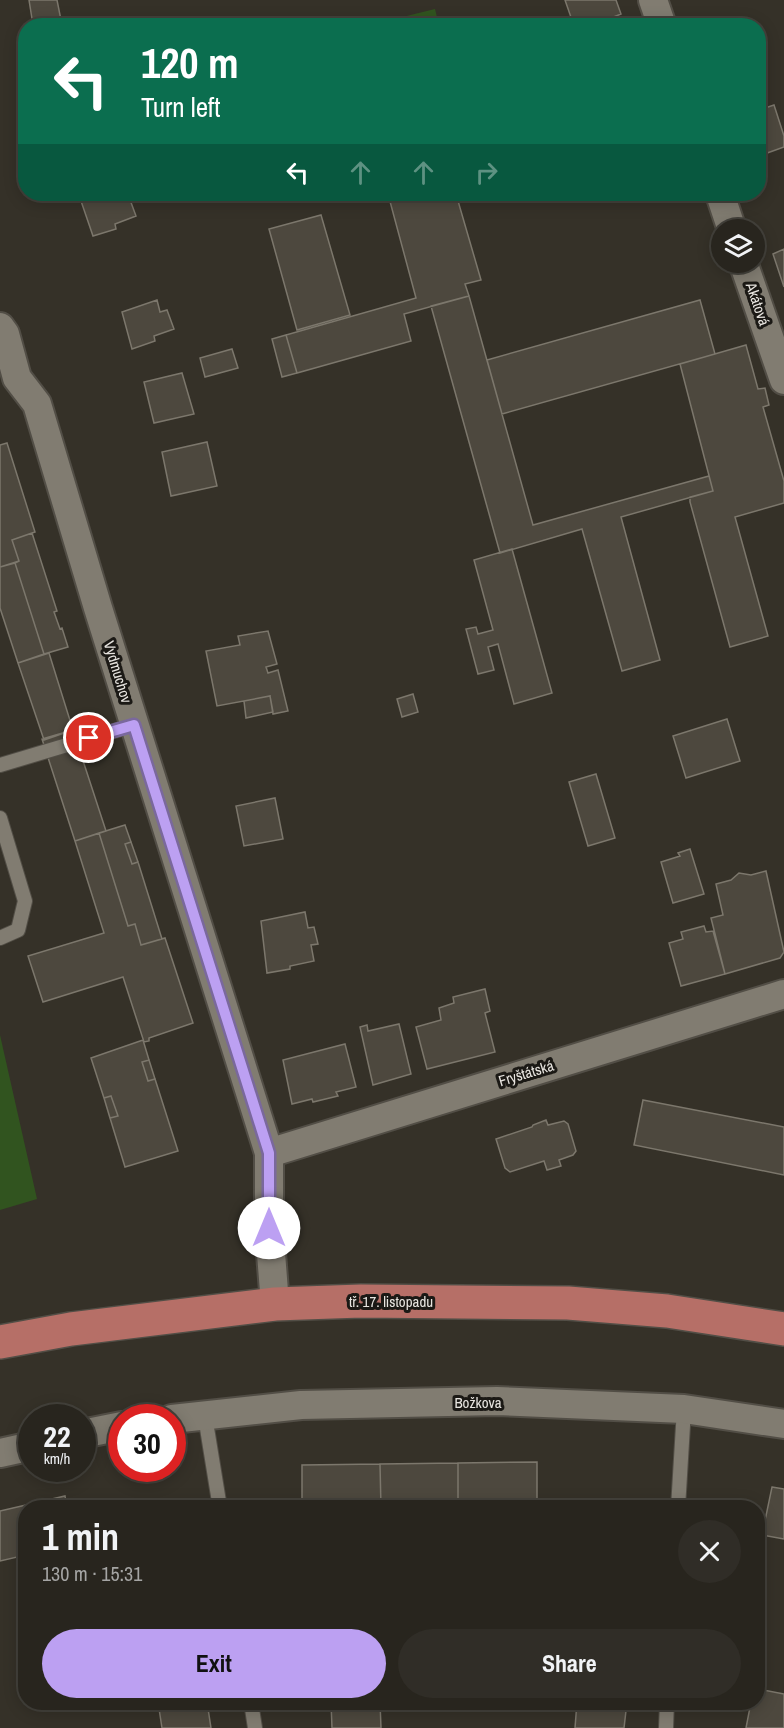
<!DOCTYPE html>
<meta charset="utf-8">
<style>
body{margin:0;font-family:"Archivo Narrow",sans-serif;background:#302d27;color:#f1f3f6;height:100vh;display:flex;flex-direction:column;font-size:22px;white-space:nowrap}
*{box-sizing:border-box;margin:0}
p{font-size:20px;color:#a5a5a4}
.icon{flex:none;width:33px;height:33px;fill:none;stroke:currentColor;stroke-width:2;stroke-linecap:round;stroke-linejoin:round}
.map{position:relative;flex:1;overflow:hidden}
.details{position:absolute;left:18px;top:1500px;width:747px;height:210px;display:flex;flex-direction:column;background:#28251e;border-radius:24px;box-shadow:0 3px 15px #0003,0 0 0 2px #44423c}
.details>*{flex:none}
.guide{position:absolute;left:18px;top:18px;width:748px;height:183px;border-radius:24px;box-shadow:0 3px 15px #0003,0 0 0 2px #44423c;background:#0b6e4f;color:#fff;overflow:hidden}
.tools{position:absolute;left:711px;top:219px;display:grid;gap:12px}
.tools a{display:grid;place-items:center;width:54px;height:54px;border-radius:50%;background:#28251e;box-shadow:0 3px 15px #0003,0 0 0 2px #44423c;font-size:30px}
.speed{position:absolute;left:18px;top:1404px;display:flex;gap:12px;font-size:30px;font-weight:700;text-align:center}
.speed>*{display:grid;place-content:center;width:78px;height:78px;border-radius:50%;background:#28251e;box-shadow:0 3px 15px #0003,0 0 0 2px #44423c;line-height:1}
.speed small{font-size:15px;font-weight:400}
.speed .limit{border:9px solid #d22;background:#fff;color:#111}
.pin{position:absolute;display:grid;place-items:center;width:51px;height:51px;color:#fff;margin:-26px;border:3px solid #fff;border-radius:50%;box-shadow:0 2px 6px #0007}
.me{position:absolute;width:66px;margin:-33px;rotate:0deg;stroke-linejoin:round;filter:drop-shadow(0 0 4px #0008)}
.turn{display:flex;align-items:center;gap:21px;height:126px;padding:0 24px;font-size:27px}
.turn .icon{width:78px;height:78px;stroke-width:2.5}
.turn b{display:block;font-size:42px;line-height:51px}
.lanes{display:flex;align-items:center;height:57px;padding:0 24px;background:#0003;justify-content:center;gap:30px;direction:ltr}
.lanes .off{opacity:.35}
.round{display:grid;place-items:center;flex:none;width:63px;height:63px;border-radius:32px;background:#302d27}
.headline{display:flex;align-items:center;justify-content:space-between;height:102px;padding:0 24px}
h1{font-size:36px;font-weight:700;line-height:45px}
.cta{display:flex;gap:12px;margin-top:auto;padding:12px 24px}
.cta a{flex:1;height:69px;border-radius:36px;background:#bca0f2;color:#111;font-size:24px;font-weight:700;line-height:69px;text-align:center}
.cta a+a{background:#302d27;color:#f1f3f6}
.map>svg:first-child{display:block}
</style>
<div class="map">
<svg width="784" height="1728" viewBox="0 0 784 1728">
<rect width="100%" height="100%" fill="#353128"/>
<!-- green -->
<path fill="#31541f" d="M435,9L439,25H370Z
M0,1035L37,1199L0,1210Z"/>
<!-- building -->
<path fill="#4d483e" stroke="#7c776c" stroke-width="1.5" d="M29,0H57L61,20L33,25Z
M565,0H616L621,14L591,26H574Z
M748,20L750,26H731Z
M774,105L784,136V147L759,156V110Z
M101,194H120L122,199L129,197L136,216L115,224L116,229L93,236L81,201Z
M388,194H456L481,280L465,284L469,296L404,314L411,341L297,373L286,335L416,298Z
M321,215L350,315L297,330L269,229Z
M784,249V287L773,254Z
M469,296L533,525L709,476L713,491L621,517L660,660L622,671L582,529L500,553L431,306Z
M157,300L160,312L167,310L174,329L154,336L155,341L132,349L122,312Z
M700,300L715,354L502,414L487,360Z
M286,335L297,373L282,377L272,339Z
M746,345L758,389L765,388L769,405L763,407L784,481V503L735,517L768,636L730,647L690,502V497L713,491L680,364Z
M232,349L238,368L205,377L200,358Z
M182,373L194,414L154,423L144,382Z
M207,442L217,486L171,496L162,452Z
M7,443L35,532L12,540L19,561L0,567V445Z
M32,533L57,611L54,612L60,629L62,628L68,647L44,654L15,563L19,561L12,540Z
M512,549L552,693L514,704L498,644L488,647L494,670L478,674L466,629L476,627L478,634L493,630L474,560Z
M15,563L44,654L18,663L0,608V567Z
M268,631L277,664L266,667L268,673L278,670L288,711L273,714L270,696L217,706L206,651L240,645L238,636Z
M49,653L73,730L44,740L18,663Z
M413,694L418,712L402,717L397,699Z
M270,696L273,712L246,718L244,701Z
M727,719L740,761L686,778L673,736Z
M73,730L106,831L75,841L42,739Z
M596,774L615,838L588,846L569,782Z
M275,798L283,839L244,846L236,806Z
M125,825L131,842L125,844L132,864L138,862L162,939L141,945L135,924L128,926L99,833Z
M99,833L128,926L135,924L141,945L165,938L193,1023L149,1038V1041L144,1042L123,977L43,1002L28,956L104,933L75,841Z
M131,842L138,862L132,864L125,844Z
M690,849L704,894L673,903L661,862L680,856L678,853Z
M766,871L784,952L780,958L725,974L711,918L723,915L716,884L731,880L739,873L751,875Z
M305,912L308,928L314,927L318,944L311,945L314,961L290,966V969L267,973L261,921Z
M704,926L706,932L713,931L725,974L681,986L669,943L683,939L681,932Z
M485,989L490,1011L485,1013L495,1052L427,1069L416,1027L441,1020L439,1008L454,1003L453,997Z
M399,1024L411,1074L373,1085L360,1027L367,1025L368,1031Z
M143,1040L149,1060L142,1062L148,1081L155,1079L178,1151L125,1167L110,1118L118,1116L111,1096L104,1098L91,1058Z
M345,1044L356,1087L336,1092L338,1096L313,1102L312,1099L292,1104L283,1060Z
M149,1060L155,1079L148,1081L142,1062Z
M111,1096L118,1116L110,1118L104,1098Z
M643,1100L784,1127V1175L634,1145Z
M546,1120L548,1125L564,1121L568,1124L576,1151L573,1155L559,1160L561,1166L547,1170L544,1161L510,1172L505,1168L496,1139L532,1127L533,1125Z
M537,1462V1508H458V1463Z
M458,1463V1508H381L380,1464Z
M380,1464L381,1508H302V1465Z
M772,1487L784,1489V1539L762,1535Z
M65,1496L67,1508H26V1555L0,1561V1511Z
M758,1689L784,1694V1728H746L751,1702H758Z
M158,1702H207L211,1728H162Z
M331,1702H380L381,1728H332Z
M577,1702H627L624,1728H575Z"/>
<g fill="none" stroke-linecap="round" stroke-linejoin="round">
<defs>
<path id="service" d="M0,765L134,725
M0,818L25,901L18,930L0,938
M205,1416L220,1508
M678,1508L684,1409
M251,1702L255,1728
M666,1728L667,1702"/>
<path id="minor" d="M653,0L662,26
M720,194L732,230
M743,262L784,380
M0,327L5,334L17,378L37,404L98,608L269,1153V1228L275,1304
M269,1153L784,994
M172,1419L301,1405L497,1401L684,1409L784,1424
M82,1434L122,1426
M0,1453L32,1446"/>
<path id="primary" d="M0,1342L71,1329L275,1304L361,1301L568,1303L667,1311L784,1329"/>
</defs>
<!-- service casing -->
<use href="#service" stroke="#524e46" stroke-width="16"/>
<!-- minor casing -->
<use href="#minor" stroke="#524e46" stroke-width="32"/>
<!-- primary casing -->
<use href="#primary" stroke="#524e46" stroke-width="36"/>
<!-- service -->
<use href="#service" stroke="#817c71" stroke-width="14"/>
<!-- minor -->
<use href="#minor" stroke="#817c71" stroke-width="28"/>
<!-- primary -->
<use href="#primary" stroke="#b66f67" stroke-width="33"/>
</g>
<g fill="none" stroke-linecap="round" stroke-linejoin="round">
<defs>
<path id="route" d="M89,738L134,725L269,1153V1228"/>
</defs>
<!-- route casing -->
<use href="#route" stroke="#7a689d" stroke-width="15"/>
<!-- route -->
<use href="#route" stroke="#bca0f2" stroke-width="10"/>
</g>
<g text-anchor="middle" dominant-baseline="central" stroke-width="6" stroke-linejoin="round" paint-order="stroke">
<!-- street labels -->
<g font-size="15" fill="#e8e5e0" stroke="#1b1915">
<text transform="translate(758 304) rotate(71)">Akátová</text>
<text transform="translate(118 672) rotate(73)">Vydmuchov</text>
<text transform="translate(526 1073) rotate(-17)">Fryštátská</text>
<text x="391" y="1301">tř. 17. listopadu</text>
<text x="478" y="1402">Božkova</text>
</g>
</g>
</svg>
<div class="tools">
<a><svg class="icon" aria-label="layers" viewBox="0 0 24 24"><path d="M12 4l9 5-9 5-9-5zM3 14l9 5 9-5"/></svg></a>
</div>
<div class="speed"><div>22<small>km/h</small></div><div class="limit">30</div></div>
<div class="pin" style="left:89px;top:738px;background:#d93025"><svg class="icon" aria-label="arrive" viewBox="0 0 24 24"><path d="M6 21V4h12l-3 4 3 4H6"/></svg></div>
<svg class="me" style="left:269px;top:1228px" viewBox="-20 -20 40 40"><circle r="19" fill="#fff"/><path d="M0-13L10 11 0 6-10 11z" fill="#bca0f2"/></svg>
<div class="guide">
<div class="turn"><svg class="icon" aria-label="left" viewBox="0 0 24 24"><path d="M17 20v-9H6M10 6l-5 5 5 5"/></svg><div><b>120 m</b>Turn left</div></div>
<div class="lanes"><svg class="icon" aria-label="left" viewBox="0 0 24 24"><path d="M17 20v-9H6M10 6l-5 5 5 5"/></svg><svg class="icon off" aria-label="ahead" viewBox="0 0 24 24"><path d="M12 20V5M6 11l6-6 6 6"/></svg><svg class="icon off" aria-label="ahead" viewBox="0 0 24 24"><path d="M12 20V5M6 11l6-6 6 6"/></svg><svg class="icon off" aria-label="right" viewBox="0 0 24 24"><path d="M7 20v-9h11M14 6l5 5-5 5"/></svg></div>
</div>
<section class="details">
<div class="headline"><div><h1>1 min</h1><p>130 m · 15:31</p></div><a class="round"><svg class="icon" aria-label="close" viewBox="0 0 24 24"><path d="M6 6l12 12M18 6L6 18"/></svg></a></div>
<div class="cta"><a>Exit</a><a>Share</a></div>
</section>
</div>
